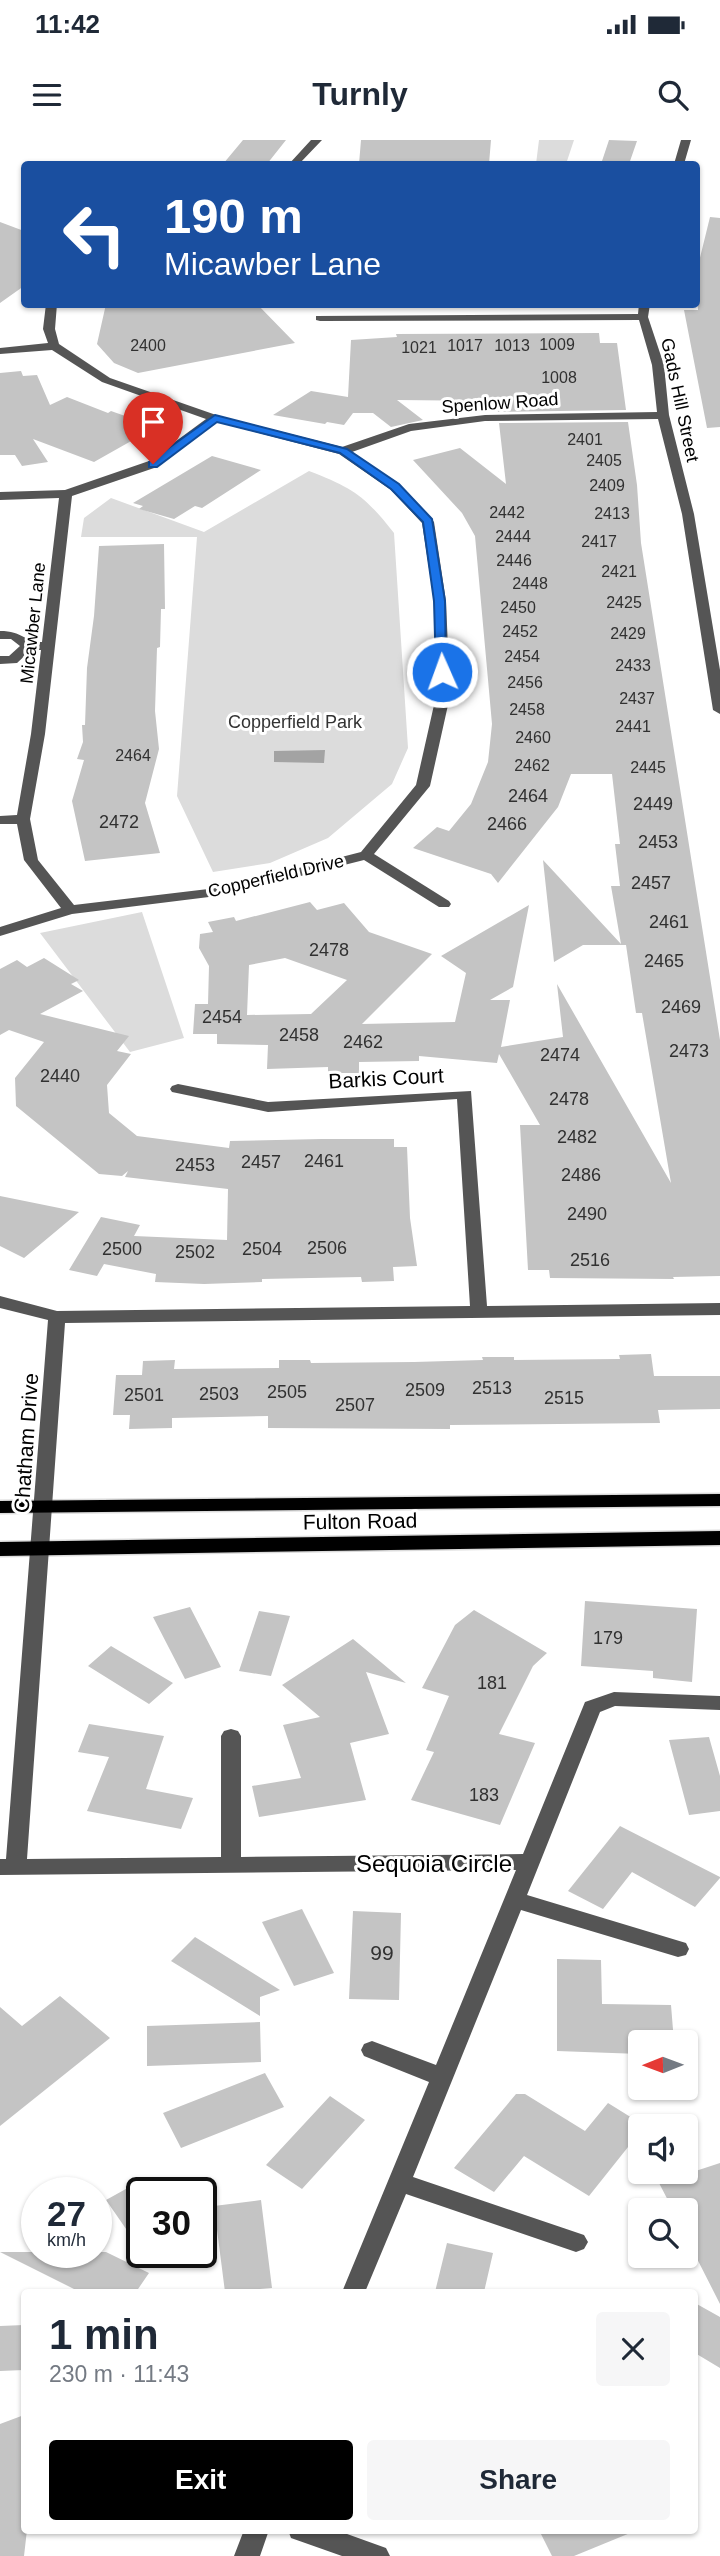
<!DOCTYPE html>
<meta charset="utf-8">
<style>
body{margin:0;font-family:Arial,sans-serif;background:#f6f6f7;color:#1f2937;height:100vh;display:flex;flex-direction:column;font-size:26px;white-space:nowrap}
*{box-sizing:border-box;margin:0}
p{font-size:23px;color:#747a83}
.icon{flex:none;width:38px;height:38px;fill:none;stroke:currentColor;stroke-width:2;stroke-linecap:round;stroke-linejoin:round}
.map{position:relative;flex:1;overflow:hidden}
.sheet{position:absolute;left:21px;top:2149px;width:677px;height:245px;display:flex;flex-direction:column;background:#fff;border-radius:7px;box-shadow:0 2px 5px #0004}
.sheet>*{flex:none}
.top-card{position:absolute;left:21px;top:21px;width:679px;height:147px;border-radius:7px;box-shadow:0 2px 5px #0004;background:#1a4fa0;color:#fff;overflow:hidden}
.needle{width:46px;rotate:269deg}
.controls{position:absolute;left:628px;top:1890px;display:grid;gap:14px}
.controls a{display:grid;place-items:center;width:70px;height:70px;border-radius:7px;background:#fff;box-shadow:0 2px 5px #0004;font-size:35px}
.speed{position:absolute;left:21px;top:2037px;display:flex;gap:14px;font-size:35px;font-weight:700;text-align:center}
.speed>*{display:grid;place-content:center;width:91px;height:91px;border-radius:50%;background:#fff;box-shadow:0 2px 5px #0004;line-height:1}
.speed small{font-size:18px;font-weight:400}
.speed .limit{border:4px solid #111;border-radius:10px;background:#fff;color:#111}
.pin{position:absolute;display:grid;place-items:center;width:60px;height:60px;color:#fff;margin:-72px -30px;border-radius:50% 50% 50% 0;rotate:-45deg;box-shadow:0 0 7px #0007}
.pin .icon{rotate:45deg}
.me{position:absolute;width:77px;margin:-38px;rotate:358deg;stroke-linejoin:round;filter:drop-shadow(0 0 5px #0008)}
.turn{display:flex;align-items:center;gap:24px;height:147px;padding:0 28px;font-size:32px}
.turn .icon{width:91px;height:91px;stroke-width:2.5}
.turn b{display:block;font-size:49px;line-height:60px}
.round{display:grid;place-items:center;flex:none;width:74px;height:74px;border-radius:7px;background:#f6f6f7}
.headline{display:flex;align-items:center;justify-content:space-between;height:119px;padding:0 28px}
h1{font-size:42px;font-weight:800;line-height:52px}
.action{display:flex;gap:14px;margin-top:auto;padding:14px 28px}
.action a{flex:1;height:80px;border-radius:7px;background:#000;color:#fff;font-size:28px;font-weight:800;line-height:80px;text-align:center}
.action a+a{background:#f6f6f7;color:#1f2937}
.status{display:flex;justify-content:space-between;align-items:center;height:49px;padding:0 35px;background:#fff;direction:ltr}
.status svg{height:19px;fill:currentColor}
header{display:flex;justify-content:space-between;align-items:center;height:91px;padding:0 28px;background:#fff;font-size:32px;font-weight:800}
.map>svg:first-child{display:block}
</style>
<div class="status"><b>11:42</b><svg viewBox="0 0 49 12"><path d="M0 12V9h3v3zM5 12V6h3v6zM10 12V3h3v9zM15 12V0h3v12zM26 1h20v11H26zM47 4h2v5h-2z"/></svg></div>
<header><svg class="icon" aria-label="menu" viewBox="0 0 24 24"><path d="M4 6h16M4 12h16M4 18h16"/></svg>Turnly<svg class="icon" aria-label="search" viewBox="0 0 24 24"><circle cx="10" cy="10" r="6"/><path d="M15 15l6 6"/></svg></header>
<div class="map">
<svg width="720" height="2416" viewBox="0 0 720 2416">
<rect width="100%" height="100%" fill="#fff"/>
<!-- green -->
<path fill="#dcdcdc" d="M539,0H574L566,24H536Z
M309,331C353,348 365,356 394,393L408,608L392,644L328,698L270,723L213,732L177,656L197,397H81L84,378L111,358L204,392Z
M142,772L184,898L130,912L40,793Z"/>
<!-- water -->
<path fill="#a3a3a3" d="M325,610L324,623L274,622V611Z"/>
<!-- building -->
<path fill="#c4c4c4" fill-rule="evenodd" d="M243,0H286L267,24H223Z
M361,0H491L489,24H359Z
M609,0L637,1L629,24H601Z
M710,77L720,78V287L707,288L684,170H698L696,134Z
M0,82L24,91V146L0,163Z
M106,164H257L295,203L138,233L114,223L97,204Z
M599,193L600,203H617L626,270L498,272L496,261L397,260L423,280L391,287L373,273H353L344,285L327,282L325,284L273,275L311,251L348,257L351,200L397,197L396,194Z
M21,231L23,236L37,235L50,265L67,257L108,273L111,271L156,287L94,322L33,299L48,322L22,326L15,315H0V233Z
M628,282L637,345L641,403L720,900V1136L673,1137L674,1139L550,1138L549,1130H528L520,985H540L499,914L497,923L419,916V921L359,922V933H328V927L267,929L268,905L217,904V894H193L195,864H208L209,826L199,808L200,794L213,792L208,782L234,777L236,781L310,762L317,770L344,763L369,792L432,814L362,884L455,882L466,833L441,816L529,765L513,847L490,860H510L501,907L563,897L557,844L671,1043L642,873H636L626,805H583L554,822L543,720L621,804L611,746H620L615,704H620L612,634H571L558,667L498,743L491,734L413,708L437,687L449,691L471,664L488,622L492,584L475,396L462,373L413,320L460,308L506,344L499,283ZM285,818L347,840L311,874L247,875L249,825Z
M212,316L261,330L202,368L195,366L174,379L139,369L143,366L133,363Z
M164,404L165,469H161L160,507L157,508L155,571L159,609L145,663L160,713L85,721L72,661L84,620L77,619L83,602L82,585H85L87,528L94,476L99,406Z
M44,818L79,840L71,844L83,851L40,874L129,896L117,911L131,914L107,945L109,973L137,996L229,1008L230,1001L322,999H394V1007H407L410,1078L417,1126L393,1127L394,1141L362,1142L361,1137L262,1139V1142L204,1144L155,1142L156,1134L104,1124L97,1136L69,1130L101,1077L140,1085L134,1096L227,1100L228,1049L125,1037L128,1031L122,1036L99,1034L16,966L15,938L44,902L9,890L0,895V829L17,820L27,827Z
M0,1056L79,1072L24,1118L0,1106Z
M651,1214L654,1236H720V1269L658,1270L660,1283L450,1285V1289L268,1288V1276L172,1278V1288L129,1289L130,1275H113L116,1235H142L143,1221L175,1220L174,1229L279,1228V1220H310L311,1223L414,1222L483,1220L482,1217H514V1220L620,1219L619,1215Z
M585,1461L697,1469L692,1542L653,1538V1531L581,1526Z
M190,1467L221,1527L185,1539L153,1477Z
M474,1470L547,1513L533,1526L499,1594L535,1603L500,1685L411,1660L434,1612L426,1610L449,1556L422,1548L455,1485Z
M259,1471L290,1476L271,1536L239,1531Z
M353,1499L406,1543L366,1532L389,1594L350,1603L366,1660L259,1677L252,1646L301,1638L283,1585L320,1577L282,1545Z
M111,1506L173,1543L149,1564L88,1526Z
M89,1584L164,1596L146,1649L193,1658L181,1689L87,1671L109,1617L78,1612Z
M709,1597L720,1636V1671L689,1675L669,1600Z
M620,1686L720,1737V1738L695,1767L632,1732L603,1769L568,1751Z
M302,1769L334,1833L294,1846L262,1782Z
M353,1771L401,1773L399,1860L349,1859Z
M195,1797L280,1850L260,1857V1876L171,1821Z
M557,1819L601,1820L602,1864L671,1865L674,1902H640V1914L557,1911Z
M60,1856L110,1898L0,1986V1867L22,1886Z
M260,1882L261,1922L147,1926V1886Z
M265,1933L284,1967L181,2008L163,1973Z
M516,1954H525L585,1991L608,1963L645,1986H640V1992L589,2056L524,2016L494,2052L454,2028Z
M330,1956L365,1980L302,2049L266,2025Z
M720,2023V2164L686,2097V2070H673L659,2043Z
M142,2040V2112L106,2060Z
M261,2060L272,2148L225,2152L214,2066Z
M447,2103L493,2113L484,2152H435Z
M0,2112H106L149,2133L136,2152H80Z
M695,2163L720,2177V2228L695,2213Z
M24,2185V2230L0,2231V2186Z
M24,2275L27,2390L24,2416H0V2284Z
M539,2390H634L635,2391L574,2416H552Z"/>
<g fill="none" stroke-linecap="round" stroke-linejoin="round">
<defs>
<path id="major" d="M720,1354V1366L0,1373V1361Z
M720,1391V1405L0,1416V1402Z"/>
</defs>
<!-- major casing -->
<use href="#major" stroke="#dbdbdb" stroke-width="3"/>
<!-- minor -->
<path fill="#555" fill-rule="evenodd" d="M311,0H322L299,24H289Z
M681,0H691L684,24H674Z
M46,164H57L55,189L59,204L110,238L219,276L342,307L409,284L485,275L657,272L652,225L639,180L320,181L316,180V176L638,174L639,164H650L648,177L664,225L669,275L694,374L720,530V574L713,570L682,374L658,279L485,281L411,291L352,312L399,344L434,382L446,461L450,556L430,646L374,714L449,761L451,764L449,767H439L364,720L225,755L72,774L0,796V787L61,768L24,720L17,684H0V676L17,675L31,594L41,510H31L17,523L0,524V516H9L20,506L11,499H0V491C23,491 24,502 42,502L59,358L0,360V352L65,350L149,321L206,279L102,242L52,210L0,214V208L48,203L43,189ZM217,282L339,314L391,350L422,383L434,461L436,556L416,645L361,712L225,747L74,765L38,720L30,679L45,594L72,356L157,327Z
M178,944L268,962L471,951L487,1166L720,1163V1175L65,1183L27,1719L221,1717V1596L224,1591L231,1589L238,1591L241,1596V1717L523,1714L585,1562L614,1552L720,1556V1570L615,1566L600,1572L527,1755L686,1803L689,1809L686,1815L678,1817L521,1770L413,2037L584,2095L588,2102L584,2109L576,2112L406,2054L365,2152H342L429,1942L364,1916L361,1910L364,1904L372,1901L436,1925L516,1730L0,1735V1719H6L48,1180L0,1168V1156L57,1171L470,1166L457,959L268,972L172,952L170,949L172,946Z
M244,2390H269L260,2416H234Z
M288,2390H336L386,2408L390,2416H342L291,2398Z"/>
<!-- major -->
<use href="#major" fill="#000" fill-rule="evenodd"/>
</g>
<!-- route -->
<path fill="#1a73e8" stroke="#114b97" stroke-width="2" d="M215,275L347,309L399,344L432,379L445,461L446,535L436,532L434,461L423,382L391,349L340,313L217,282L157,327H149V322Z"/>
<g text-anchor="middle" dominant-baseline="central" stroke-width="6" stroke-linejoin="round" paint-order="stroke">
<!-- far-number labels -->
<g font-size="16" fill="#313131">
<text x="557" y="204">1009</text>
<text x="148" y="205">2400</text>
<text x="465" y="205">1017</text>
<text x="512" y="205">1013</text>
<text x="419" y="207">1021</text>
<text x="559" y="237">1008</text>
<text x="585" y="299">2401</text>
<text x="604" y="320">2405</text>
<text x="607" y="345">2409</text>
<text x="507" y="372">2442</text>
<text x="612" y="373">2413</text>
<text x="513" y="396">2444</text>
<text x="599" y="401">2417</text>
<text x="514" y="420">2446</text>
<text x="619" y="431">2421</text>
<text x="530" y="443">2448</text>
<text x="624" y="462">2425</text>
<text x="518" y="467">2450</text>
<text x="520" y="491">2452</text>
<text x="628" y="493">2429</text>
<text x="522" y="516">2454</text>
<text x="633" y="525">2433</text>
<text x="525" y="542">2456</text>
<text x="637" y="558">2437</text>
<text x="527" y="569">2458</text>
<text x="633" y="586">2441</text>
<text x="533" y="597">2460</text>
<text x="133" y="615">2464</text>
<text x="532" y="625">2462</text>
<text x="648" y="627">2445</text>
</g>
<!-- far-street labels -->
<g font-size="18" fill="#000" stroke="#fff">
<text transform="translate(680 260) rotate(78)">Gads Hill Street</text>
<text transform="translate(500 263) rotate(-4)">Spenlow Road</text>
<text transform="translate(33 483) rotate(-84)">Micawber Lane</text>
<text transform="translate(276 736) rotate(-13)">Copperfield Drive</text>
</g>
<!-- far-park labels -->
<g font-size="18" fill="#333" stroke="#fff">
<text x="295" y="582">Copperfield Park</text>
</g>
<!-- number labels -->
<g font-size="18" fill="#313131">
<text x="528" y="656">2464</text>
<text x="653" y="664">2449</text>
<text x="119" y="682">2472</text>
<text x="507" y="684">2466</text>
<text x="658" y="702">2453</text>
<text x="651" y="743">2457</text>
<text x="669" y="782">2461</text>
<text x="329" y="810">2478</text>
<text x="664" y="821">2465</text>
<text x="681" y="867">2469</text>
<text x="222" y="877">2454</text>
<text x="299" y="895">2458</text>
<text x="363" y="902">2462</text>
<text x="689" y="911">2473</text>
<text x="560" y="915">2474</text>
<text x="60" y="936">2440</text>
<text x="569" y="959">2478</text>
<text x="577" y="997">2482</text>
<text x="324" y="1021">2461</text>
<text x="261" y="1022">2457</text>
<text x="195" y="1025">2453</text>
<text x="581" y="1035">2486</text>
<text x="587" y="1074">2490</text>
<text x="327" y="1108">2506</text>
<text x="122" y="1109">2500</text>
<text x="262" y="1109">2504</text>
<text x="195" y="1112">2502</text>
<text x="590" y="1120">2516</text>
<text x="492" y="1248">2513</text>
<text x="425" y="1250">2509</text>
<text x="287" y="1252">2505</text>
<text x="219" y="1254">2503</text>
<text x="144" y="1255">2501</text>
<text x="564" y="1258">2515</text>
<text x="355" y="1265">2507</text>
<text x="608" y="1498">179</text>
<text x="492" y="1543">181</text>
<text x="484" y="1655">183</text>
</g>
<!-- street labels -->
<g font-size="21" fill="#000" stroke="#fff">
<text transform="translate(386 938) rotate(-3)">Barkis Court</text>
<text transform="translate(26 1303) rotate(-86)">Chatham Drive</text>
<text transform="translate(360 1381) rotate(-1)">Fulton Road</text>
</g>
<!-- near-number labels -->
<g font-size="21" fill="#313131">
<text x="382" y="1812">99</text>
</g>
<!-- near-street labels -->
<g font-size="24" fill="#000" stroke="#fff">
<text x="434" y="1723">Sequoia Circle</text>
</g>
</g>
</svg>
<div class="controls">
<a><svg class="needle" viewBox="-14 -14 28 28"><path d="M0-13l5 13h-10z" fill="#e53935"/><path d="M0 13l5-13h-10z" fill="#747a83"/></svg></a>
<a><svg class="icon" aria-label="sound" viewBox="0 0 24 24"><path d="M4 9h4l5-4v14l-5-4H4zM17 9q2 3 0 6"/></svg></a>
<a><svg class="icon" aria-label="search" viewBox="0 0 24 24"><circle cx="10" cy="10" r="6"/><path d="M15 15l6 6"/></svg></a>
</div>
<div class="speed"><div>27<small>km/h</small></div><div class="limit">30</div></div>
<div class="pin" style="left:153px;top:324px;background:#d93025"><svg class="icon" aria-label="arrive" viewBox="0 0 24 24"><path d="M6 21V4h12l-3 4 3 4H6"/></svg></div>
<svg class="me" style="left:442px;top:532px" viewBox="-20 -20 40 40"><circle r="17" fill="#1a73e8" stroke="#fff" stroke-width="3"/><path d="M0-11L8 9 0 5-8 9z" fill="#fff"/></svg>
<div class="top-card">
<div class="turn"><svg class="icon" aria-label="left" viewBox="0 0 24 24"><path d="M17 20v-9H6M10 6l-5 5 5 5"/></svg><div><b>190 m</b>Micawber Lane</div></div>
</div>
<section class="sheet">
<div class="headline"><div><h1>1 min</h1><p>230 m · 11:43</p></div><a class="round"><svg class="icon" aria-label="close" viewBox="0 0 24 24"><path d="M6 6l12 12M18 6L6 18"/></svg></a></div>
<div class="action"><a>Exit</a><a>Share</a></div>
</section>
</div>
